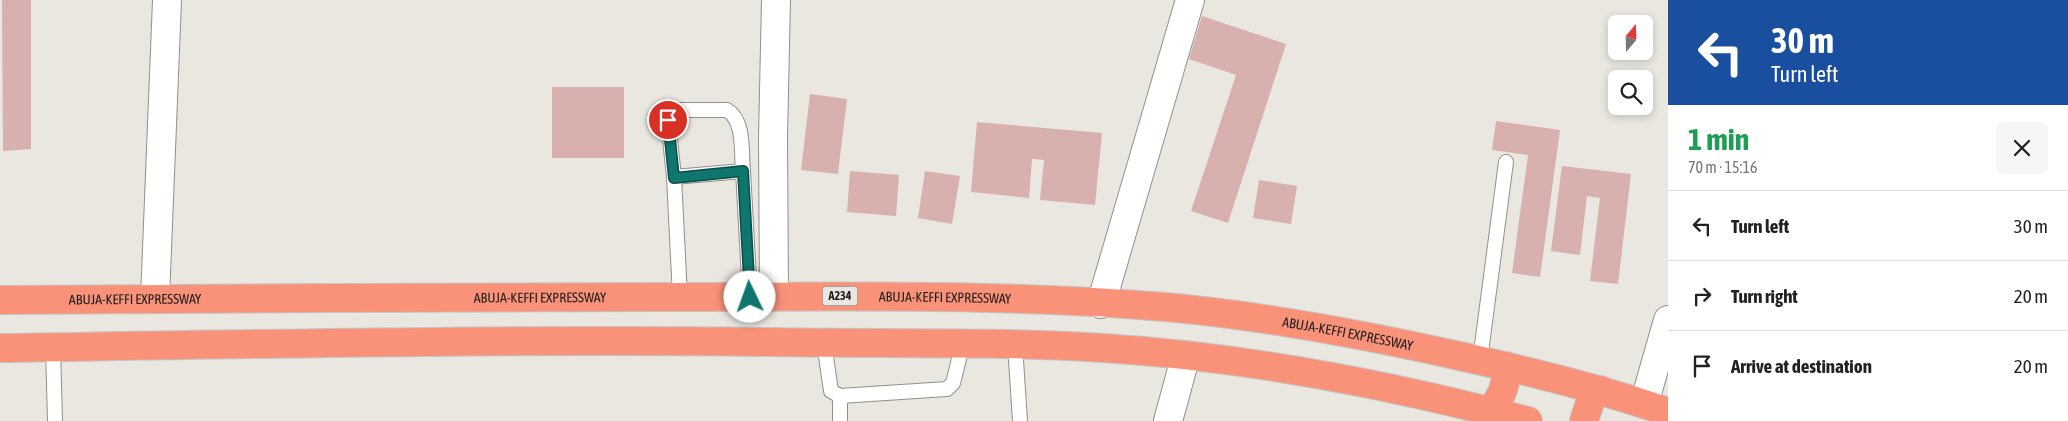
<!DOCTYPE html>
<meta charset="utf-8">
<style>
body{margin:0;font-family:"Asap Condensed",sans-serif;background:#f6f6f6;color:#222;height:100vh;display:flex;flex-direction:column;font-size:19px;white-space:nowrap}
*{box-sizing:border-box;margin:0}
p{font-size:16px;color:#767676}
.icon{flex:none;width:28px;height:28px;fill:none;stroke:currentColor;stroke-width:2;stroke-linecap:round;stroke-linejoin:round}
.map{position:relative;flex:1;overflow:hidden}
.side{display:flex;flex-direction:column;background:#fff;width:400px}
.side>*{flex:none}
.top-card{background:#1a4fa0;color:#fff;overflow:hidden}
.needle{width:32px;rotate:19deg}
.fabs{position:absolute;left:1608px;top:15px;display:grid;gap:10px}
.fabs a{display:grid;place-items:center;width:45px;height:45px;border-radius:8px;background:#fff;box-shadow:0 2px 8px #0003;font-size:25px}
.pin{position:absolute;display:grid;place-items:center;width:42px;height:42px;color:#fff;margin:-21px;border:2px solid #fff;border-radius:50%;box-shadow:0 1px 5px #0007}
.me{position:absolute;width:55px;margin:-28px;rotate:357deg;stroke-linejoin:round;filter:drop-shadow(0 0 4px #0008)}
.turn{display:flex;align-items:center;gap:18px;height:105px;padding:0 20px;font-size:22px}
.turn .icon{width:65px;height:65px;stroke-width:2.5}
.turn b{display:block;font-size:35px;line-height:42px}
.round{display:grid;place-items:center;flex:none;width:52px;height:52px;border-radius:8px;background:#f6f6f6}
.head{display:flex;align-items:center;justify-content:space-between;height:85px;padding:0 20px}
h1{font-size:30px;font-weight:700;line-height:38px;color:#1e9e55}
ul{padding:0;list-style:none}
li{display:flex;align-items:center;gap:15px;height:70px;padding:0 20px;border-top:1px solid #e0e0e0}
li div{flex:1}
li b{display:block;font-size:19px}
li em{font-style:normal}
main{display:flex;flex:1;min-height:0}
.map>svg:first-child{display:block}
</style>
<main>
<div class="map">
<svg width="1668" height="421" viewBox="0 0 1668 421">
<rect width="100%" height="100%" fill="#e9e7e0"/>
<!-- building -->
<path fill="#d8b0ad" d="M2,0H31V149L3,151Z
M1202,16L1286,44L1228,223L1191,211L1236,75L1189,59Z
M552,87H624V158H552Z
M810,94L847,99L838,174L801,170Z
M1496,121L1560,130L1540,277L1512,273L1528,155L1492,150Z
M977,122L1102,133L1095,205L1040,200L1044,160L1032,159L1029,198L971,192Z
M1562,166L1631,174L1618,284L1590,281L1600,198L1587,196L1580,255L1551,251Z
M850,171L899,175L896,216L847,212Z
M925,171L960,176L952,224L918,218Z
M1259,180L1297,186L1291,224L1253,218Z"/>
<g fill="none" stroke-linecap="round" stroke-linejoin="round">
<defs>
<path id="lane" d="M674,177L668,120L670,113L676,110H727C745,121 741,151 743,171
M680,297L674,177L743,171L750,297
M824,343L831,391L840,396L947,389L953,383L963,343
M1015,345L1020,421
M53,347L55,421
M1480,360L1506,162
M840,396V421"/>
<path id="street" d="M774,295L773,137L776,0
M155,299L167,0
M1101,304L1190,0
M1644,404L1668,320
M1168,421L1186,355"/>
<g id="highway">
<path id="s1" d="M0,300C220,298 439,298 659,297C827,297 997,293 1165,307C1266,316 1366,335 1464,357C1533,372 1601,389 1668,412"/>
<path d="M0,348C257,344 514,339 771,342C882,344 993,341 1103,348C1248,357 1388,384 1528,421"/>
<path d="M1490,411C1502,396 1507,385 1506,366"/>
<path d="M1584,421L1591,399L1600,390"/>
</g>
</defs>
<!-- lane casing -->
<use href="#lane" stroke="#919089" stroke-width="16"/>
<!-- street casing -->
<use href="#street" stroke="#919089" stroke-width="30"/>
<!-- highway casing -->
<use href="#highway" stroke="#c5c4c4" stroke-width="30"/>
<!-- lane -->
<use href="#lane" stroke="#fff" stroke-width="14"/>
<!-- street -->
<use href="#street" stroke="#fff" stroke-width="28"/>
<!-- highway -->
<use href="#highway" stroke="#fa927a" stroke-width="28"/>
</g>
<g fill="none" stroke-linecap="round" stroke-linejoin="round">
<defs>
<path id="route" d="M668,120L674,178L743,171L750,297"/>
</defs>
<!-- route casing -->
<use href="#route" stroke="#0a4d48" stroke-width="12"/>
<!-- route -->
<use href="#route" stroke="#0f766e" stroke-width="9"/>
</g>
<g text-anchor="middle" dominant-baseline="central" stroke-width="4" stroke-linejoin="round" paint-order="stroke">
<!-- shield labels -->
<rect fill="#e9e7e0" stroke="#5c5a57" stroke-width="1" x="822.5" y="286.5" width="35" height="19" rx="4"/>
<g font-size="12" font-weight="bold" fill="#1f1e1c">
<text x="840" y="296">A234</text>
</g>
<!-- street labels -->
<g font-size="14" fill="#1f1e1c" stroke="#e9e7e0">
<text stroke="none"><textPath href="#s1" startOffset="540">ABUJA-KEFFI EXPRESSWAY</textPath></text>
<text stroke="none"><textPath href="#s1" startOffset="945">ABUJA-KEFFI EXPRESSWAY</textPath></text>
<text stroke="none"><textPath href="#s1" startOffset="135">ABUJA-KEFFI EXPRESSWAY</textPath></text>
<text stroke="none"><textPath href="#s1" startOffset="1350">ABUJA-KEFFI EXPRESSWAY</textPath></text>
</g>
</g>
</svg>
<div class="fabs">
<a><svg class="needle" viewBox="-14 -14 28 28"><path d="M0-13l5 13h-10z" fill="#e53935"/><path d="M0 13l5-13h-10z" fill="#767676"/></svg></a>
<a><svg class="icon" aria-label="search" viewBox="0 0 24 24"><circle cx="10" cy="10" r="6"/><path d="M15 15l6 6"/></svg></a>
</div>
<div class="pin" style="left:668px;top:120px;background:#d93025"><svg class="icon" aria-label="arrive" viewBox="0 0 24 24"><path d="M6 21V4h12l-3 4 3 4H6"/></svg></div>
<svg class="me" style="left:750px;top:297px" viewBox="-20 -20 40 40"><circle r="19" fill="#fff"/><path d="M0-13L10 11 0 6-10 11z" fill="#0f766e"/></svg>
</div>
<section class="side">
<div class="top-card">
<div class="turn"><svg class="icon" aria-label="left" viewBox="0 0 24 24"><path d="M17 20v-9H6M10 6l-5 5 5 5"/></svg><div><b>30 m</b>Turn left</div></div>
</div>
<div class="head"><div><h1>1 min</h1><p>70 m · 15:16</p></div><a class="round"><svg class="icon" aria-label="close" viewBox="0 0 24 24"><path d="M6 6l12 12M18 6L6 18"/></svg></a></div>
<ul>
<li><svg class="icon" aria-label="left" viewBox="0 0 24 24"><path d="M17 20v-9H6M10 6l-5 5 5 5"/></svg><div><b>Turn left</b></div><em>30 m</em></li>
<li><svg class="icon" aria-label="right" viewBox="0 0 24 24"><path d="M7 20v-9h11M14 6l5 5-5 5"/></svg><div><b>Turn right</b></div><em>20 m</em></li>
<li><svg class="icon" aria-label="arrive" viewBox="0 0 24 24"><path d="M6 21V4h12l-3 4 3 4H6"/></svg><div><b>Arrive at destination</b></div><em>20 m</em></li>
</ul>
</section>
</main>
